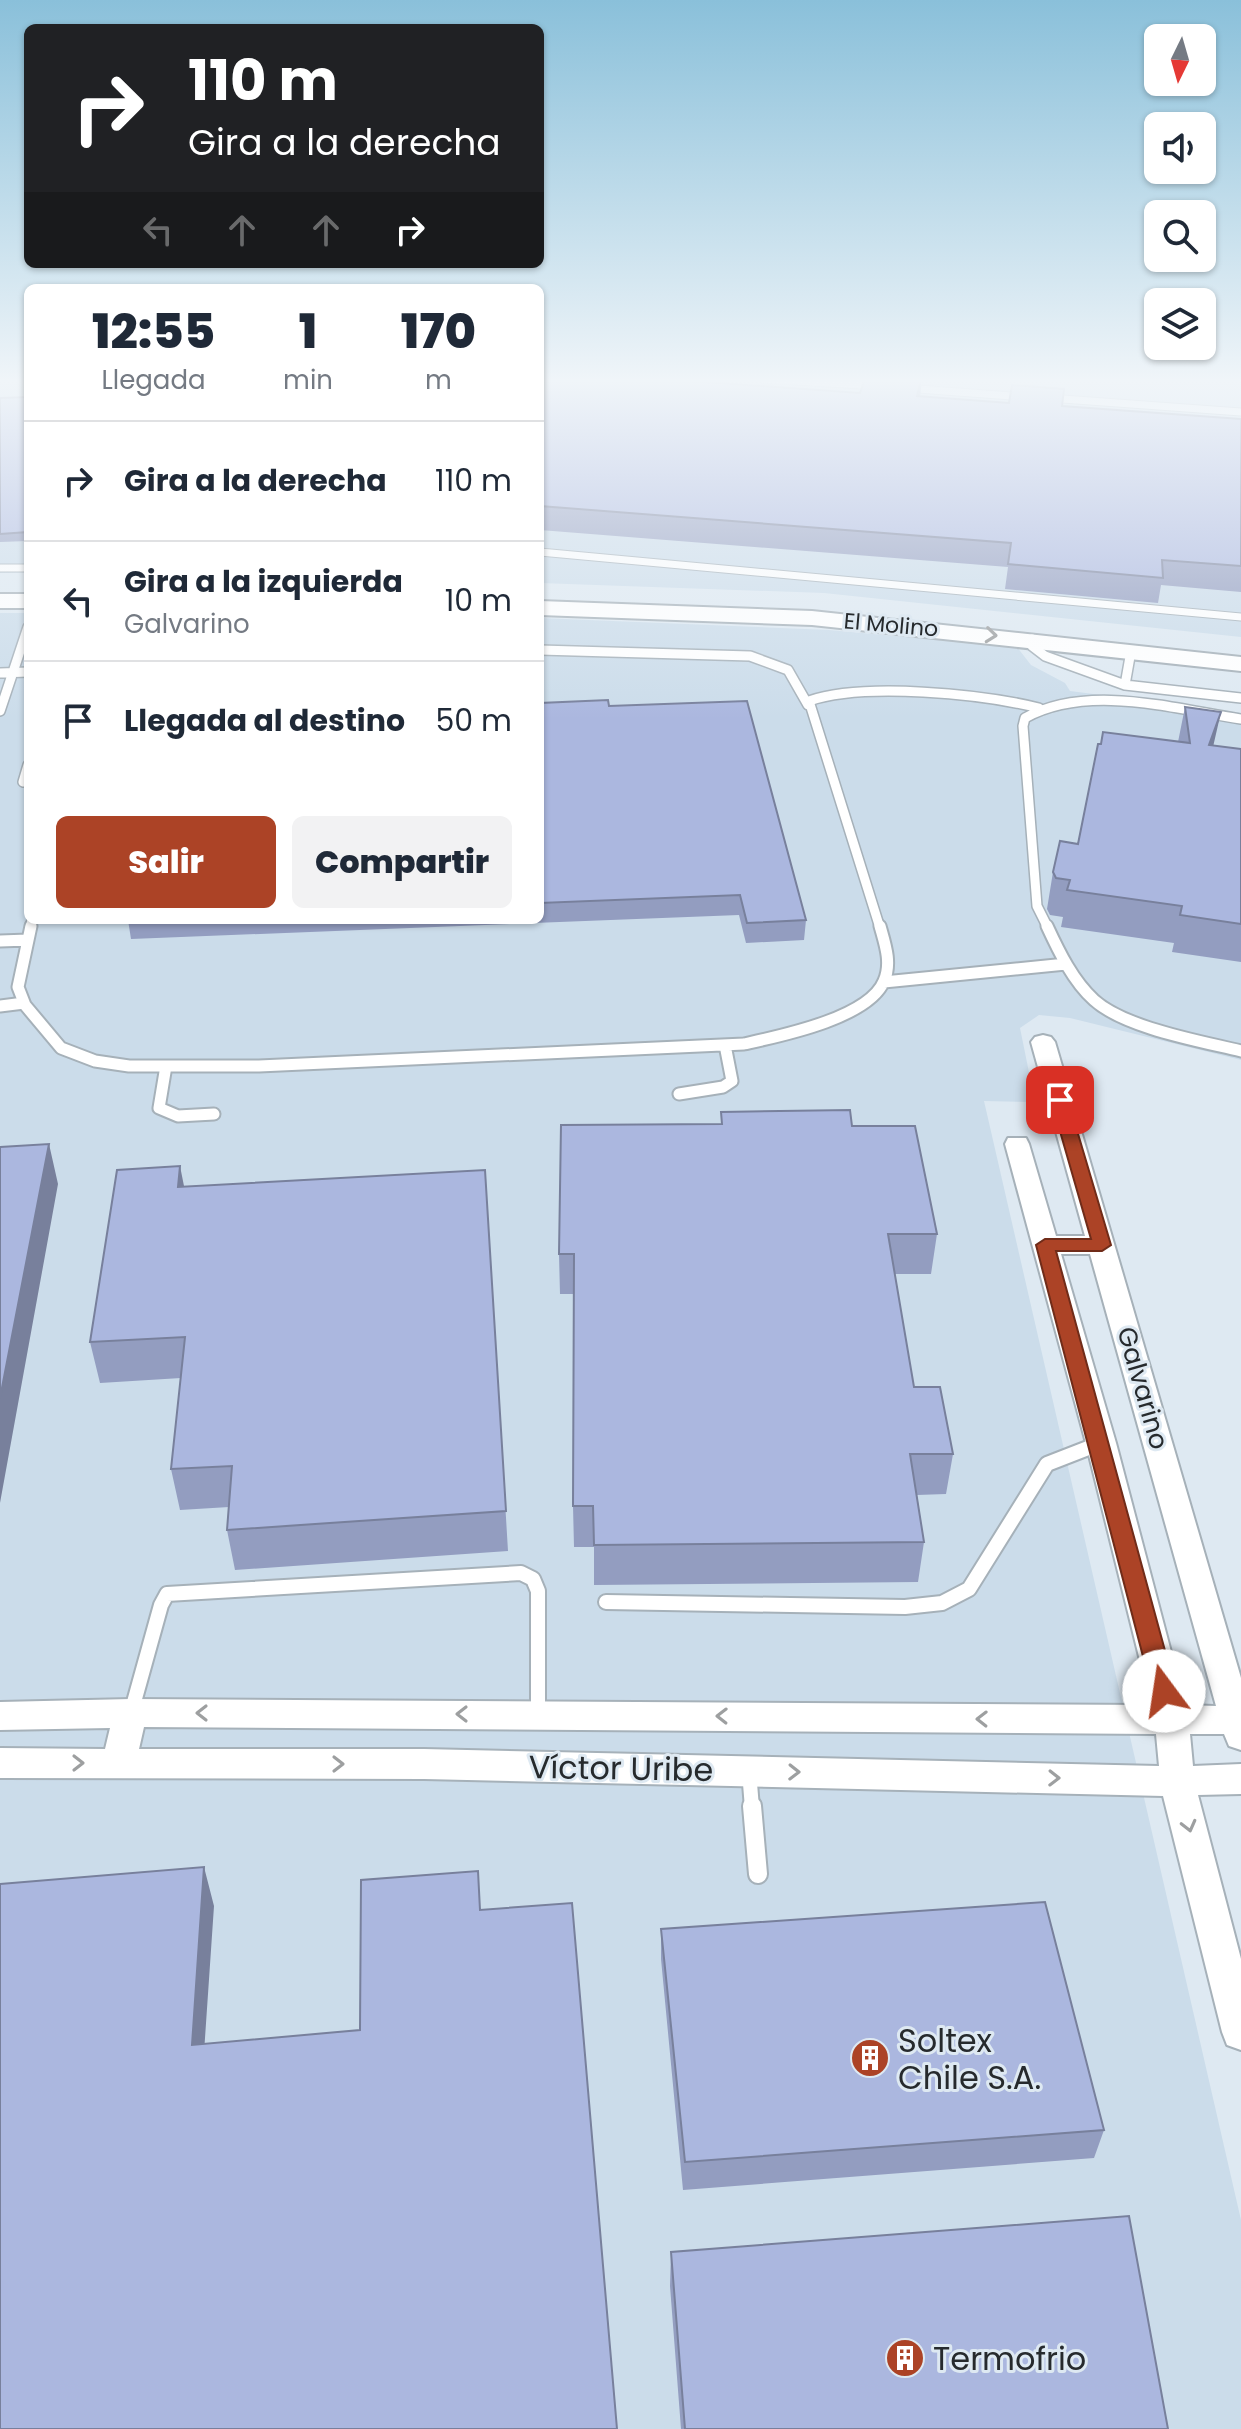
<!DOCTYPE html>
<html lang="es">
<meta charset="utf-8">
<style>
body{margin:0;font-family:Poppins,sans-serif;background:#f2f2f3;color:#1f2937;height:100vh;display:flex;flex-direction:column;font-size:30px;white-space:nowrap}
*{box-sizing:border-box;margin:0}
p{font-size:26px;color:#747a83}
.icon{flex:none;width:44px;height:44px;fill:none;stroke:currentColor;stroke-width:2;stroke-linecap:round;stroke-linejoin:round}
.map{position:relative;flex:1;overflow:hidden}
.sheet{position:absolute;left:24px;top:284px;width:520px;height:640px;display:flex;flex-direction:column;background:#fff;border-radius:12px;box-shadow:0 2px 6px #0004}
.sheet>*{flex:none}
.hud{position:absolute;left:24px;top:24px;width:520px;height:244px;border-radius:12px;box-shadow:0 2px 6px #0004;background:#202124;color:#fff;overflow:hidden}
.needle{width:52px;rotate:185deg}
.fabs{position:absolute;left:1144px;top:24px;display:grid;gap:16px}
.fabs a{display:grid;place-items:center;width:72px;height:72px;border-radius:12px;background:#fff;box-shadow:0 2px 6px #0004;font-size:40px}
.pin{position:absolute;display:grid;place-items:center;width:68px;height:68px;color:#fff;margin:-34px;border-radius:16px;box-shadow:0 4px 12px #0006}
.me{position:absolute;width:88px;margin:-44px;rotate:346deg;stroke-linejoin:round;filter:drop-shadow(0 0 6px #0008)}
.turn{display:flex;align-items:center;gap:28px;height:168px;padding:0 32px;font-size:36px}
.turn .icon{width:104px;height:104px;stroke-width:2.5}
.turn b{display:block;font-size:56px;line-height:68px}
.lanes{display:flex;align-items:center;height:76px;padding:0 32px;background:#0003;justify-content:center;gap:40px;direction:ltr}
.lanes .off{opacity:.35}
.eta{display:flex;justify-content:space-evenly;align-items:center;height:136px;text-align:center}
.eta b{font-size:48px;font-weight:800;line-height:56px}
.action{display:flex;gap:16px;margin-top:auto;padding:16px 32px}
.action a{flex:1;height:92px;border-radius:12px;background:#ac4326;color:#fff;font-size:32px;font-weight:800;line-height:92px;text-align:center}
.action a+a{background:#f2f2f3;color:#1f2937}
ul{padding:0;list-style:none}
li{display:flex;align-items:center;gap:24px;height:120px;padding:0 32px;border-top:2px solid #e0e1e3}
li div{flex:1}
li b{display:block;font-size:30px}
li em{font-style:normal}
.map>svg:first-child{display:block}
</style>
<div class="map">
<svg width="1241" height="2429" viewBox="0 0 1241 2429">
<rect width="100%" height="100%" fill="#dee9f2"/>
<!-- built -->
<path fill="#cbdcea" d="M0,379H28V572L0,573Z
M540,379H1241V637L824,593L540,583Z
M0,613H28V920H540V618L829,630L1017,647L1031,665L1065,683L1070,691L1241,713V1060L1070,1018L1039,1015L1020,1028L1035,1102L984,1101L1241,2220V2429H0Z"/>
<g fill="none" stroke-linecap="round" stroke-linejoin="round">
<defs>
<path id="lane-far4" d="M762,379L879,386
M905,388L1026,397
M1049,398L1241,412
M540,552L1241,617
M0,568H28"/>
<path id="lane-far3" d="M1032,639V646L1045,656L1125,685L1241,698
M540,650L750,656L788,670L808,705
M0,673L28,672
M1125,685L1131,651
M0,711L28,627
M23,782L28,765
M30,928L32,920
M880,928L809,701C864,682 982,694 1039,708
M1048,928L1037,906L1023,726L1025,718C1088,683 1174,709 1241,719"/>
<path id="lane-far2" d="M31,926L18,987L25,1005L61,1048L95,1061L129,1066H259L744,1044C780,1036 869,1018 884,981C892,963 885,944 880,926
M1047,926C1059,952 1073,981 1094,1000C1125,1028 1200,1041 1241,1051
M0,941L28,940
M884,982L1066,964
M0,1006L24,1003
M166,1066L159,1108L178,1116L214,1114
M679,1094L723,1087L732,1081L725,1045"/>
<path id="lane-far1" d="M606,1602L905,1607L942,1603L969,1589L1047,1464L1101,1443
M131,1713L161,1605L167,1594L521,1573L533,1579L538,1591V1714
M749,1771L752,1808"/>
<path id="lane" d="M752,1806L758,1874"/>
<path id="street" d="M1043,1035L1051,1037L1055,1042L1241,1678V1750L1229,1746L1224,1734H1190L1193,1766L1241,1764V1794L1198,1795L1241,1959V2050L1227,2045L1222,2032L1163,1796L424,1779L0,1778V1748L105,1749L110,1728L0,1730V1702L131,1699L1151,1705L1086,1443L1005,1144L1008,1138H1026L1029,1144L1056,1236H1085L1031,1042L1035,1037ZM1061,1254H1090L1216,1706L1185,1705L1116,1443ZM144,1727L1156,1734L1159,1766L424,1749H139Z"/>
<path id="secondary" d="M0,594H28V608H0Z
M540,601L812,611L1241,657V671L812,625L540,615Z"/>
</defs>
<!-- lane-far4 casing -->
<use href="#lane-far4" stroke="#a6b1b9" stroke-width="9"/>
<!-- lane-far3 casing -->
<use href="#lane-far3" stroke="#a6b1b9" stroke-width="12"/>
<!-- lane-far2 casing -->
<use href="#lane-far2" stroke="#a6b1b9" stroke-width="15"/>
<!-- lane-far1 casing -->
<use href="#lane-far1" stroke="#a6b1b9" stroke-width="18"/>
<!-- lane casing -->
<use href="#lane" stroke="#a6b1b9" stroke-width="22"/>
<!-- street casing -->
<use href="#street" stroke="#a6b1b9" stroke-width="4"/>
<!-- secondary casing -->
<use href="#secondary" stroke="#a6b1b9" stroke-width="4"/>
<!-- lane-far4 -->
<use href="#lane-far4" stroke="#fff" stroke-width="7"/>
<!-- lane-far3 -->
<use href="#lane-far3" stroke="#fff" stroke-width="9"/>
<!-- lane-far2 -->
<use href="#lane-far2" stroke="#fff" stroke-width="11"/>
<!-- lane-far1 -->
<use href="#lane-far1" stroke="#fff" stroke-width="14"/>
<!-- lane -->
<use href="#lane" stroke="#fff" stroke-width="18"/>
<!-- street -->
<use href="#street" fill="#fff" fill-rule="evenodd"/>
<!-- secondary -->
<use href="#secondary" fill="#fff" fill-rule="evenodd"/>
</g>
<!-- wall -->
<path fill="#939dc0" d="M865,379H922L920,397L1241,419V592L1161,585L1158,603L1005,589L1008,567L540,530V384L860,393Z
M28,397V541L0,542V398Z
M540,703L609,706L806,920L804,940L746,943L739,915L131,939L128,920H540Z
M1185,707L1213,746L1241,749V962L1172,952L1174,943L1061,927L1063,917L1050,915L1047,909L1053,872L1078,844L1178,742Z
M721,1112L852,1126L937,1234L931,1274H894L914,1387L953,1454L946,1494L917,1495L924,1542L918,1582L594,1585V1547H574L573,1506L574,1294H560L559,1254L721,1124Z
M485,1170L508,1551L235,1570L227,1530L229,1507L180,1510L171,1469L181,1378L100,1383L90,1342L184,1187Z
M661,1929L1104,2130L1094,2158L683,2190L661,1959Z
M671,2252L1168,2429H681L670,2286Z"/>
<!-- shaded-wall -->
<path fill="#78809c" d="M921,379L920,396H917Z
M1221,712L1213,747L1209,745Z
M49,1144L58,1184L0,1503V1398Z
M180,1166L188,1206L178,1187Z
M204,1867L214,1906L202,2082L192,2045Z"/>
<!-- building -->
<path fill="#abb7df" stroke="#78809c" stroke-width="2" d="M543,379H662L860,393L865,379H921L917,396L1009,403L1012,385L1064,389L1062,406L1241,419V566L1162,560L1163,578L1008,564L1011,543L540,506V384Z
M28,397V532L0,534V398Z
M608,700L609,706L747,701L806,920L747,923L740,895L540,903V703Z
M1185,707L1221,712L1209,745L1241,749V924L1180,915L1182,906L1067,890L1070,880L1056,878L1053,872L1060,841L1078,844L1098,744H1101L1103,732L1190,743Z
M850,1110L852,1126H915L937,1234H888L914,1387H940L953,1454H910L924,1542L594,1545L593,1506H573L574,1254H559L561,1125L722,1124L721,1112Z
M49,1144L0,1398V1147Z
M180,1166L178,1187L485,1170L506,1511L227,1530L232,1466L171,1469L185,1337L90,1342L117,1170Z
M204,1867L192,2045L360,2030L361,1880L478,1871L480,1910L572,1903L617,2429H0V1884Z
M1045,1902L1104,2130L685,2162L661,1929Z
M1129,2216L1168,2429H685L671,2252Z"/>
<!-- one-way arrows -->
<defs><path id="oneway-chevron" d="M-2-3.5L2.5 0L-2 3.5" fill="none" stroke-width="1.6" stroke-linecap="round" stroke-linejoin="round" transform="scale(2)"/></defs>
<g stroke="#9d9fa0">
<use href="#oneway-chevron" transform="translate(991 635) rotate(6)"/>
<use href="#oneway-chevron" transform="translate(202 1713) rotate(-180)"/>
<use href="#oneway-chevron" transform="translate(462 1714) rotate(-180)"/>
<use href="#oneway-chevron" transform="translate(722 1716) rotate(-179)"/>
<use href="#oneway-chevron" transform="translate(982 1719) rotate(-179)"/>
<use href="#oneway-chevron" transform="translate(78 1763)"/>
<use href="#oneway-chevron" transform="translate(338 1764)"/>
<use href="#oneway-chevron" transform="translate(794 1772) rotate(1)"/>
<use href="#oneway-chevron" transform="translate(1054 1778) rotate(1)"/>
<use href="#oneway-chevron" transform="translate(1189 1826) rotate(76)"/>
</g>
<!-- sky -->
<linearGradient id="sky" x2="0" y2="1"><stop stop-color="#8ac0da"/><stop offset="0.53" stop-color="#f0f5f9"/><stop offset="1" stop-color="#f0f5f9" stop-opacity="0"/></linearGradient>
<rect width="1241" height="719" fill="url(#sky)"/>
<!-- route -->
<path fill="#ac4326" stroke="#702c19" stroke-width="2" d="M1060,1094L1068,1100L1111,1245L1102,1251H1056L1176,1691L1172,1697L1164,1700L1156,1697L1152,1691L1036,1245L1045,1239H1091L1051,1100Z"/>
<!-- icons -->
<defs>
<symbol id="building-disc" viewBox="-11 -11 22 22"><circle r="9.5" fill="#ac4326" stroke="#dee9f2"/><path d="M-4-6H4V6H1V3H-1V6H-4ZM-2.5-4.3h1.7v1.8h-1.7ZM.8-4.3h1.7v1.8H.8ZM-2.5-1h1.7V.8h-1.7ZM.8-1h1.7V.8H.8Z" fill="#fff"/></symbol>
</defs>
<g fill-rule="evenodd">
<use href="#building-disc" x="848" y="2036" width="44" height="44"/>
<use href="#building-disc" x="883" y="2336" width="44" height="44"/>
</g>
<g text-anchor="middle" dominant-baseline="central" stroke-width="6" stroke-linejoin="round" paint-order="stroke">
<!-- far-street labels -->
<g font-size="22" fill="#262a2d" stroke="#dee9f2">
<text transform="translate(891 625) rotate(5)">El Molino</text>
</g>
<!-- street labels -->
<g font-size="26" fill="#262a2d" stroke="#dee9f2">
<text transform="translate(1143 1388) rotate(74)">Galvarino</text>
</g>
<!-- near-street labels -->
<g font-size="32" fill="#262a2d" stroke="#dee9f2">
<text transform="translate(621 1768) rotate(1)">Víctor Uribe</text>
</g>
<!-- near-poi labels -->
<g font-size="32" fill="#262a2d" stroke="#dee9f2" text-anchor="start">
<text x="898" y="2040">Soltex<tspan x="898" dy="37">Chile S.A.</tspan></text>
<text x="933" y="2358">Termofrio</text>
</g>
</g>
</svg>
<div class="fabs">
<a><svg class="needle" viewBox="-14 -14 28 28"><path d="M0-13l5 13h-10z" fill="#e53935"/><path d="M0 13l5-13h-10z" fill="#747a83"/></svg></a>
<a><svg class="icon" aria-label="sound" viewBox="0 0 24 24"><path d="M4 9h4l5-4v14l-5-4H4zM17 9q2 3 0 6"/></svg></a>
<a><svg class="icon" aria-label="search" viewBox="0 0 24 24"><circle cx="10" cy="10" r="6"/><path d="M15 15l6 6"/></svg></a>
<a><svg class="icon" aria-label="layers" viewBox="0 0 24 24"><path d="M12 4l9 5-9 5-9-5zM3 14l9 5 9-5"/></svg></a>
</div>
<div class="pin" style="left:1060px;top:1100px;background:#d93025"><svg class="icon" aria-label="arrive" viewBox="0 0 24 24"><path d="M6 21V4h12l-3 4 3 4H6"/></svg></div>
<svg class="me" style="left:1164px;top:1691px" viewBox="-20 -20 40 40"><circle r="19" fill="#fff"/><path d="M0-13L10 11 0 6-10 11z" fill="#ac4326"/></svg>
<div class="hud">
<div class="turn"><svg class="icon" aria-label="right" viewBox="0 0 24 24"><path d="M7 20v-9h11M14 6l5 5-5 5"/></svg><div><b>110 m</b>Gira a la derecha</div></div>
<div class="lanes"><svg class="icon off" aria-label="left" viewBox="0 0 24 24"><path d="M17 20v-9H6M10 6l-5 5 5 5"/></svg><svg class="icon off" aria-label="ahead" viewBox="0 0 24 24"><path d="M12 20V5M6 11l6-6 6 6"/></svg><svg class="icon off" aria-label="ahead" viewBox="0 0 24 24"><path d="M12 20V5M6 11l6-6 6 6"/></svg><svg class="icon" aria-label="right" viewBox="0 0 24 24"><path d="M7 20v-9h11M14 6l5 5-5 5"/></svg></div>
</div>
<section class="sheet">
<div class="eta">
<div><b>12:55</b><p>Llegada</p></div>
<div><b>1</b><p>min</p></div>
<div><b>170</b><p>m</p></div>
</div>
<ul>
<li><svg class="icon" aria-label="right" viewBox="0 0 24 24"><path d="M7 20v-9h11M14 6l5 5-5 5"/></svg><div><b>Gira a la derecha</b></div><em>110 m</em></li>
<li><svg class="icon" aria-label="left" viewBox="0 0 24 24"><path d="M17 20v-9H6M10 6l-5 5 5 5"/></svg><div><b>Gira a la izquierda</b><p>Galvarino</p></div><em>10 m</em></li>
<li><svg class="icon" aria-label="arrive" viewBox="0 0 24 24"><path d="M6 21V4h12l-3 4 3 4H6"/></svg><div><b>Llegada al destino</b></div><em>50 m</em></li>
</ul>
<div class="action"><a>Salir</a><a>Compartir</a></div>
</section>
</div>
